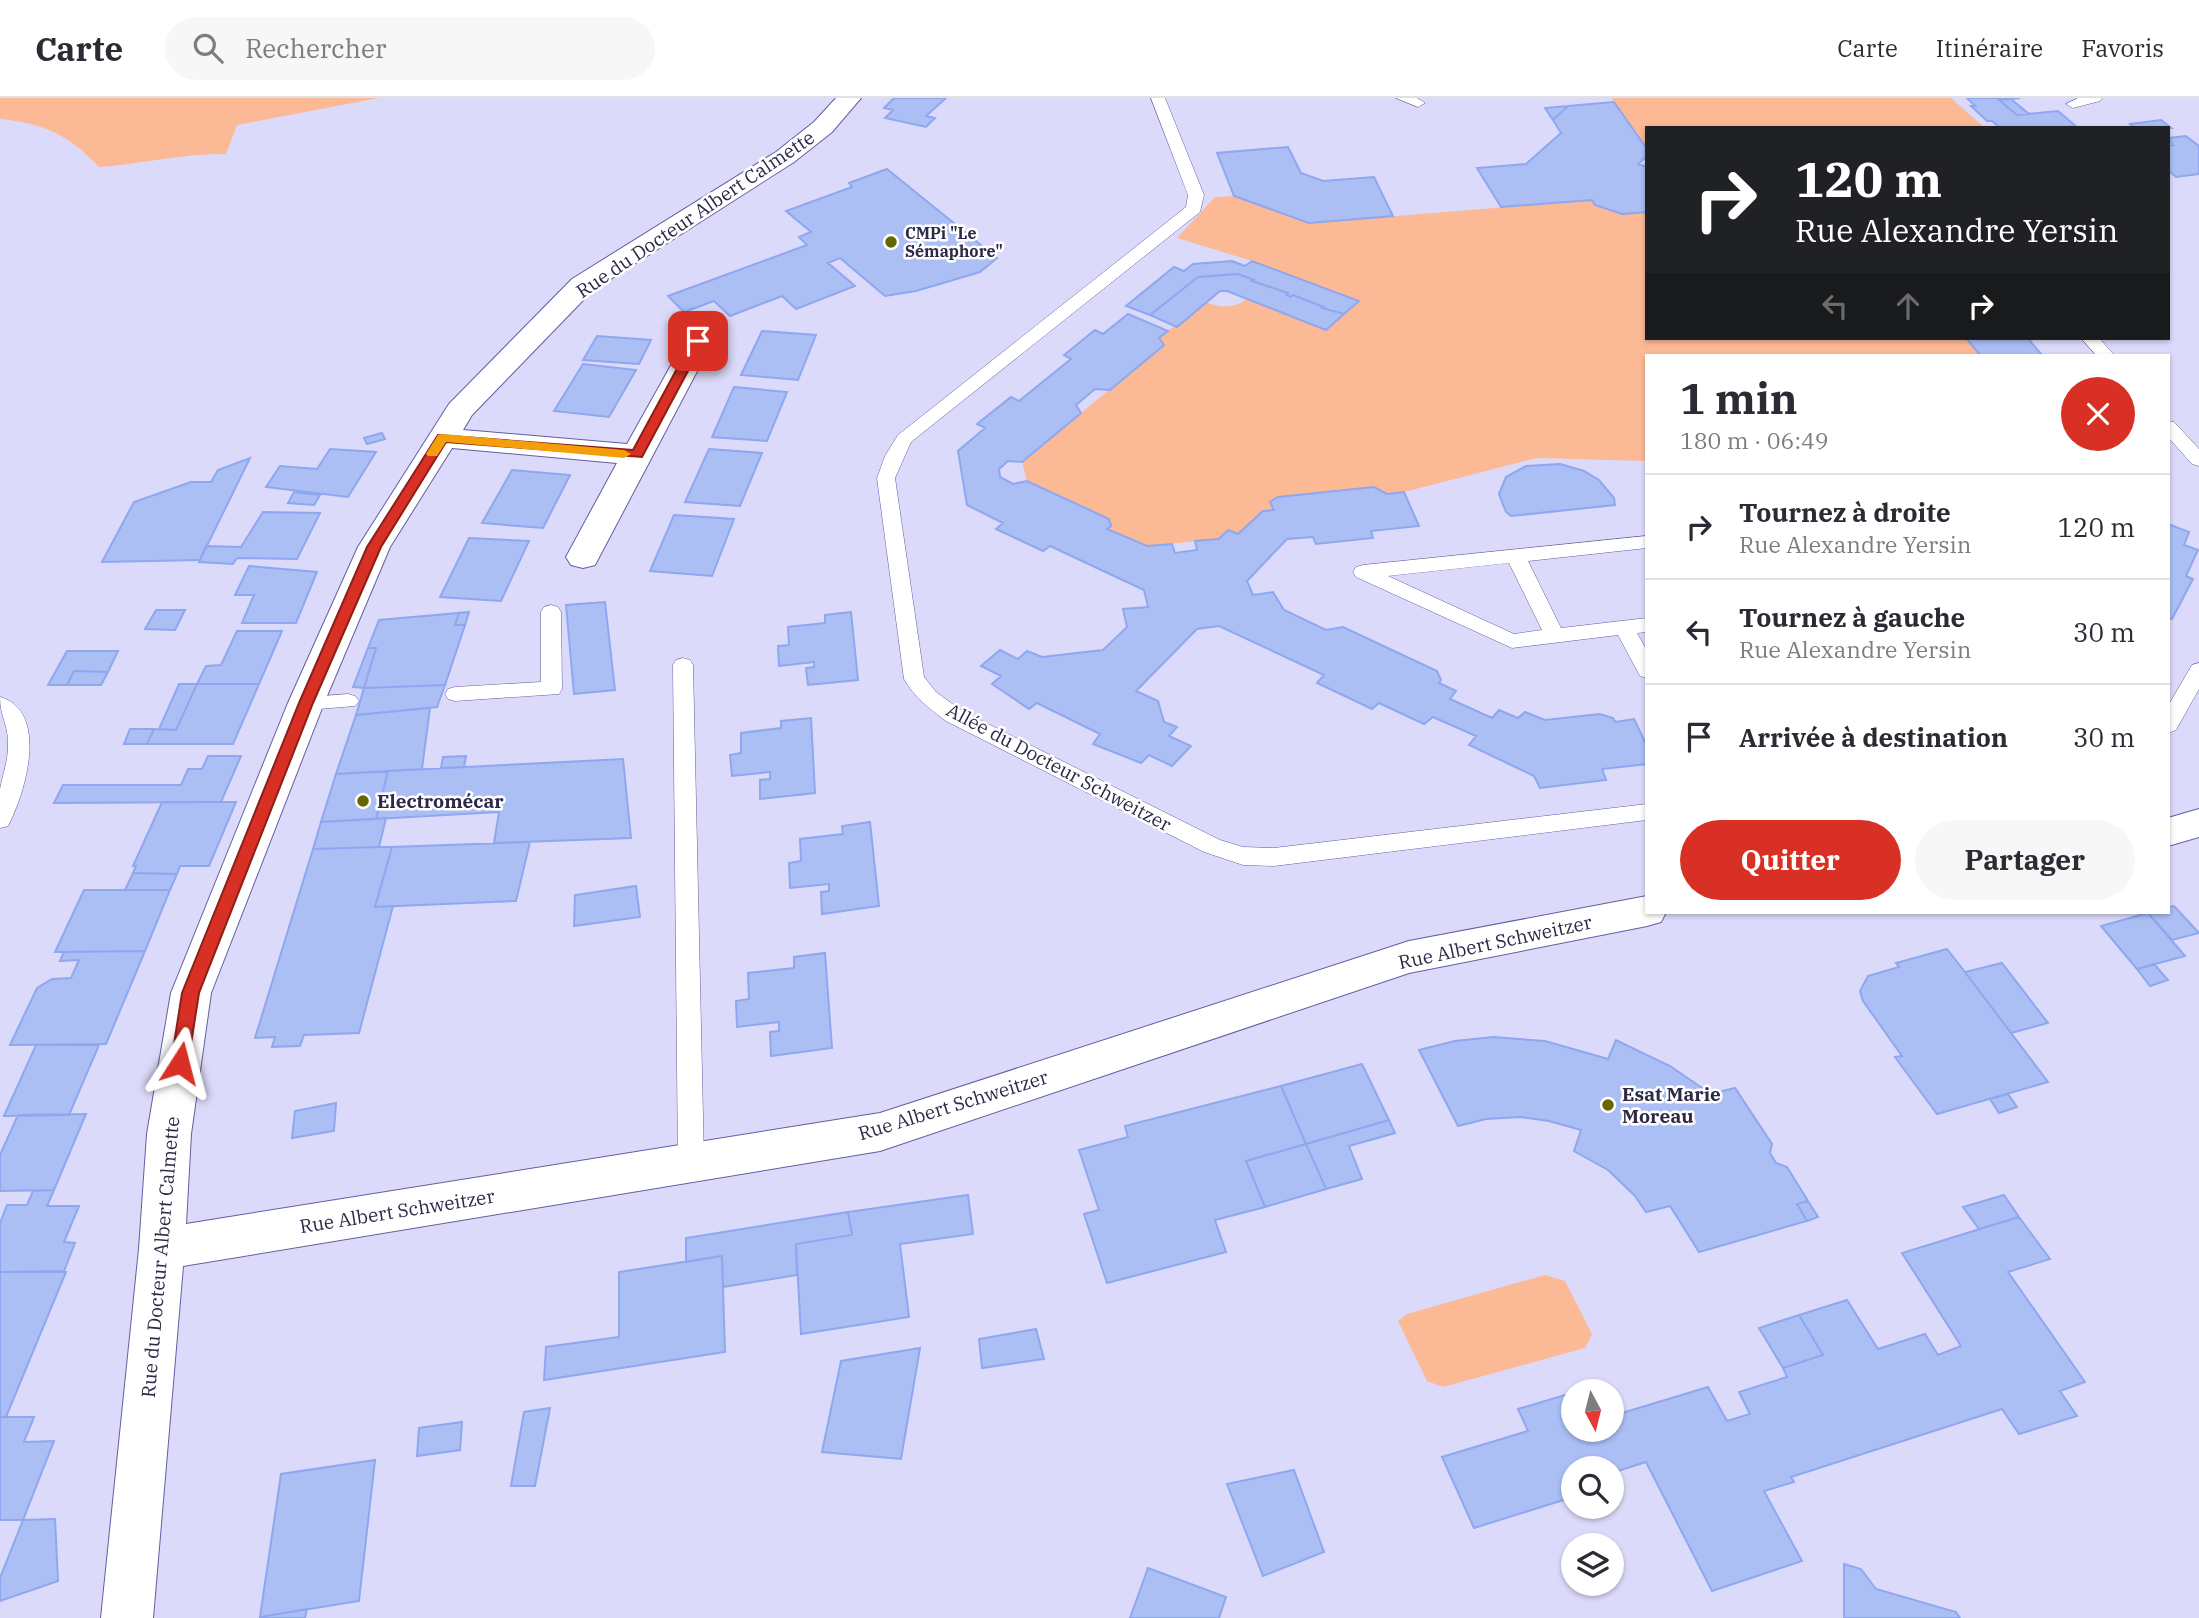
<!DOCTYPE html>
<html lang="fr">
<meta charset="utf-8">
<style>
body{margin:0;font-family:"IBM Plex Serif",serif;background:#f7f7f7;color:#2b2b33;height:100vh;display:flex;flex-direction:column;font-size:26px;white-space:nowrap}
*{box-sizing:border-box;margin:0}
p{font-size:23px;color:#7c7c81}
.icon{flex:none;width:38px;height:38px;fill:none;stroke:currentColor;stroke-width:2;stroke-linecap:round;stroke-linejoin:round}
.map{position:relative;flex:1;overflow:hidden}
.details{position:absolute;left:1645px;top:256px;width:525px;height:560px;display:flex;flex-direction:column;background:#fff;border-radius:0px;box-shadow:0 2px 5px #0004}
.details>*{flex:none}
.banner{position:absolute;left:1645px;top:28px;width:525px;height:214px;border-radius:0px;box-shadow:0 2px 5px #0004;background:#202124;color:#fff;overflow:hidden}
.needle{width:46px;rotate:173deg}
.fabs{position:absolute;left:1561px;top:1281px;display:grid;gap:14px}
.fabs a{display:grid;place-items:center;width:63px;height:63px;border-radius:50%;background:#fff;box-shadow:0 2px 5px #0004;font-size:35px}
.pin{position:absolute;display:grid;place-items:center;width:60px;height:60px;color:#fff;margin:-30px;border-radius:14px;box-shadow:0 4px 10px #0006}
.me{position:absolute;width:77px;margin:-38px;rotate:9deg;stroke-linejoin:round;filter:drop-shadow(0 0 5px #0008)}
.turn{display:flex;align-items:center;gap:24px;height:147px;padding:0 35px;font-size:32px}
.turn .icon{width:91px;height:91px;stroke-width:2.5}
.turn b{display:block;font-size:49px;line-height:60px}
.lanes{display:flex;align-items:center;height:66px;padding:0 35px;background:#0003;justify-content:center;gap:35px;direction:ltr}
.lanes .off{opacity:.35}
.round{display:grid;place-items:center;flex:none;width:74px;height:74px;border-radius:37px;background:#f7f7f7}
.summary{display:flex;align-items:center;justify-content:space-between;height:119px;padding:0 35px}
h1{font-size:42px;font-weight:700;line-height:52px}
.primary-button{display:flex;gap:14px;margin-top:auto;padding:14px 35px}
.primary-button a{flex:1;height:80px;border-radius:42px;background:#d93025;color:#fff;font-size:28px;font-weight:700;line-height:80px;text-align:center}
.primary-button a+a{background:#f7f7f7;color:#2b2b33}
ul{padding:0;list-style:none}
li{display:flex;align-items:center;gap:21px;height:105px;padding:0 35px;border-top:2px solid #e1e1e2}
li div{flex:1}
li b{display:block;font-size:26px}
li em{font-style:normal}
header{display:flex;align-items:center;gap:42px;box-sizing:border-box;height:98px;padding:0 35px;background:#fff;border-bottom:2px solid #e1e1e2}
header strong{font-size:33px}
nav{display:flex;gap:38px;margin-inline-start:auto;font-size:24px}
.search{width:490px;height:63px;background:#f7f7f7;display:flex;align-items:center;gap:18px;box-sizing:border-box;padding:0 24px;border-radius:38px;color:#7c7c81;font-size:26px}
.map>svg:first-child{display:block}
</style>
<header>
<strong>Carte</strong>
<div class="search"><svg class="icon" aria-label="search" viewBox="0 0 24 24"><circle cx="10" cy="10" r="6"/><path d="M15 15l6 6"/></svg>Rechercher</div>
<nav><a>Carte</a><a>Itinéraire</a><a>Favoris</a></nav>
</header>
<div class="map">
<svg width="2199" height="1520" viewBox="0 0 2199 1520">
<rect width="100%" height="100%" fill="#dcdafa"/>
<!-- green -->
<path fill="#fcb996" d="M0,0H379L237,27L226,56C183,55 142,66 99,69C69,37 43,25 0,21Z
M1611,0H1951L1985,30H1647V51Z
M1234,98L1310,125L1592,102L1595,107L1622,116L1647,114V240H1966L1980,257H1647V363L1537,360L1404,394L1387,396L1374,389L1278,399L1270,404L1274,412L1263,413L1238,436L1228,433L1219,441L1147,448L1107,431L1110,428L1109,420L1027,383L1022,364L1163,247L1159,240L1206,204C1222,210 1233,211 1247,201L1326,232L1358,203L1252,163L1177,140L1215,99Z
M1545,1177L1565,1183L1592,1236L1585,1250L1443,1289L1427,1283L1398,1223L1407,1216Z"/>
<!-- building -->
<path fill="#abbff5" stroke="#8ea7ef" stroke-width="2" d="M894,0H946L926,18L935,20L926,29L885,20L893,12L884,10Z
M1967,0H2020L1999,2L2017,17L2058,13L2078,30H1995L1999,29L1992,23H1987L1971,8H1975Z
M2011,1L2029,16L2017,17L1999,2Z
M1614,4L1647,51V58L1638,66L1647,69V114L1622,116L1595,107L1592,102L1501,109L1477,70L1526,66L1561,35L1553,22L1568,8Z
M1568,8L1553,22L1545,10Z
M2161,22L2171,30H2134L2130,26Z
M2186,38L2199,48V76L2176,79L2168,72V48L2173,47L2168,40Z
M1288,49L1301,75L1323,83L1374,79L1393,118L1309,125L1234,98L1217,55Z
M887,71L997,160L980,174L916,193L885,198L840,160L828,165L855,188L796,211L782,198L730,218L714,203L684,214L668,198L807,147L799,139L811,134L786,113L852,89L849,85Z
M1232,163L1245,168L1252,163L1359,203L1344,216L1322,210L1324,209L1293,197L1291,199L1286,197L1288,195L1252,183L1254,182L1238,176L1198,179L1150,217L1126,208L1174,169L1184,173L1193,166Z
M1238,176L1254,182L1252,183L1288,195L1286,197L1291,199L1293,197L1324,209L1322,210L1344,216L1326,232L1227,193H1220L1177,229L1150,217L1198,179Z
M1128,216L1168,233L1159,240L1164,247L1110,292L1095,291L1076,307L1081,315L1022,364L1008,363L999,371L1000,379L1013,386L1027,383L1109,421L1111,428L1107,431L1147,448L1172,446L1175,455L1197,452L1195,443L1219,441L1228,432L1238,436L1263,413L1274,412L1270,404L1278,399L1374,389L1387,396L1404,394L1419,428L1371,433L1373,440L1316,446L1313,439L1287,441L1247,483L1253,497L1273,494L1284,512L1326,532L1343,529L1437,573L1441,582L1439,585L1456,593L1450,601L1492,620L1499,612L1518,620L1525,614L1545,622L1600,616L1613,620L1615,624L1634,621L1647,648V666L1602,671L1606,682L1540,690L1534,678L1469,647L1476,638L1433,619L1424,626L1379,605L1372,611L1317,585L1324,577L1219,528L1197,531L1136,593L1158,603L1164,624L1177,629L1169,638L1191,648L1172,668L1149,657L1141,665L1093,646L1100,636L1037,605L1029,611L992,586L1001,578L981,568L1000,552L1018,561L1027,553L1042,559L1103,552L1127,529L1123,511L1148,509L1144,492L1050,448L1043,453L996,431L1003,425L967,407L958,353L985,330L977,326L1011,299L1019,303L1071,261L1064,257L1095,232L1103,236Z
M762,233L816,237L798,282L741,277Z
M597,238L651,242L639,266L583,262Z
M1966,240H2038L2029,242L2042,257H1980Z
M583,266L636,272L609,319L554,313Z
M734,289L787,294L767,343L712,339Z
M382,335L385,341L367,346L364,340Z
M330,351L376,354L348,399L266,389L280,368L317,371Z
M709,351L762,355L740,408L685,404Z
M250,360L200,462L102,464L134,404L191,384H211L218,372Z
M1560,366L1584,373L1599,382L1614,400L1615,407L1511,418L1506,414L1499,396L1506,379L1526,368Z
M512,372L570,377L543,430L482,425Z
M294,394L301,395L320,397L314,407L288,405Z
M263,414L320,415L297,461L237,460L233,466L199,464L206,448L241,449Z
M674,417L734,421L712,478L650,473Z
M2168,426L2189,434L2184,447L2198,452L2186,478L2193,481L2172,521L2168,520Z
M469,440L529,443L501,503L440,499Z
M249,468L317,474L296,525H242L254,497H235Z
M605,504L615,592L574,596L566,507Z
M156,512H185L175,532L145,531Z
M469,514L465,527H455L459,515Z
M851,514L858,582L808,587L806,570L814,569V564L779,568L778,548L789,547L788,529L825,525V517Z
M459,515L455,527H465L445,587L364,590L376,550H368L379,522Z
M237,533H282L259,586H197L206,568L221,567Z
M368,550H376L364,590L353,589Z
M67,553H118L108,574L74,573L67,587H48Z
M74,573L108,574L101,587H67Z
M179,586H197L176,632L159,631Z
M197,586H259L233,646H147L154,631L176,632Z
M445,587L437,609L356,617L364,590Z
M430,610L422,671L336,676L356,617Z
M811,620L815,695L760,701V682L770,681V674L732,678L730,657L741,655V635L781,630V623Z
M130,631H154L147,646H124Z
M208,658H241L221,704L54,705L63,687H181L188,671H202Z
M466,658L464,669L441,670L443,659Z
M623,661L631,740L494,745L499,714L376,721L388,673Z
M388,673L376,721L321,724L336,676Z
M162,704H236L209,768H180L177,776L133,775L136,768H133Z
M386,720L379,749L313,751L321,724Z
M870,724L879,808L822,816L821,794L829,793V786L790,790L789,765L801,763L800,741L843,736L842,728Z
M530,744L516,803L375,809L392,749Z
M379,749H392L375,809L393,808L359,935L304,937L300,948L272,949L275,939L255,940L313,751Z
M133,775L177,776L170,792H125Z
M636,788L640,819L574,828L575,797Z
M84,792H170L145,853L55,854Z
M2174,808L2199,835L2172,842L2148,815L2168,814V809Z
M2148,815L2185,858L2137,871L2101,828Z
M1947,851L1965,874L2048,984L1937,1016L1895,959L1902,958L1863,903L1860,893L1868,878L1899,869L1896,865Z
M145,853L106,946L10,947L37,890L52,881L71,880L79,862L60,863L64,854Z
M825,855L832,950L771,958L770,934L779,933V924L737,929L736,903L749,901L748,875L794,870V859Z
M2002,865L2048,925L2011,935L1965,874Z
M2154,866L2168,882L2150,888L2137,871Z
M1493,939L1545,943L1608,961L1616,942L1670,968L1711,996L1735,990L1772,1046L1770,1055L1776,1065L1787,1069L1808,1103L1797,1106L1807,1123L1699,1154L1670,1108L1646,1114L1635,1098L1608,1072L1574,1053L1581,1032L1549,1023L1521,1019L1486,1021L1458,1028L1419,952L1455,943Z
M36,947H99L69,1017L4,1018Z
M1362,966L1389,1022L1306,1046L1281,988Z
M1281,988L1306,1046L1246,1063L1265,1109L1215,1122L1226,1154L1107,1185L1084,1116L1099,1112L1079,1052L1128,1039L1125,1028Z
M2008,996L2017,1009L1999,1015L1990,1001Z
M336,1005L334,1033L292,1040L295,1013Z
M86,1016L54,1092L0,1093V1057L18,1017Z
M1389,1022L1395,1035L1349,1048L1362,1081L1326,1091L1306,1046Z
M1306,1046L1326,1091L1265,1109L1246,1063Z
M54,1092L47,1108H79L64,1144L75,1145L64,1173L0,1174V1125L7,1107H27L33,1093Z
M968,1097L973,1136L900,1146L909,1219L801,1236L796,1146L852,1137L848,1114Z
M2004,1097L2019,1119L1979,1131L1963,1109Z
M1808,1103L1818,1119L1807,1123L1797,1106Z
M848,1114L852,1137L796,1146L797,1177L723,1189L722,1158L686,1164V1140Z
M2019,1119L2050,1161L2008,1174L2085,1284L2060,1293L2077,1318L2019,1336L2002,1311L1791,1379L1794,1384L1764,1393L1802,1463L1712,1493L1646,1364L1612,1375V1370H1573V1399L1474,1430L1442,1359L1528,1333L1518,1311L1565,1297L1573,1314V1332H1612V1318L1708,1289L1727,1323L1750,1316L1739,1294L1787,1279L1783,1270L1823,1257L1799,1217L1847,1202L1878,1251L1925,1236L1938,1257L1961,1248L1902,1155Z
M722,1158L725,1254L544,1282L546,1249L619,1239V1174Z
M0,1174H66L6,1319H0Z
M1799,1217L1823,1257L1783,1270L1759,1230Z
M1036,1231L1044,1261L982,1270L979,1241Z
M920,1250L901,1361L822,1354L841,1263Z
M1605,1285L1609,1293H1577Z
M550,1310L535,1388H511L524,1314Z
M0,1319H34L24,1344L54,1343L23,1422H0Z
M462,1324L460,1352L417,1358L419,1330Z
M375,1362L359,1503L260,1519L281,1376Z
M1294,1372L1324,1454L1263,1478L1227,1386Z
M55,1421L58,1483L0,1503V1480L23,1422Z
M1844,1466L1861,1471L1876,1491L1956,1514L1960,1520H1844Z
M1148,1470L1226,1499L1219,1520H1130Z
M307,1511L305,1520H260V1519Z"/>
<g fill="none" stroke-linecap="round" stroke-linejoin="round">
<defs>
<path id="lane" d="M1151,0H1165L1204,97L1200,114L911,344L895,380L924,579L936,594L962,613L1220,742L1243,749L1274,750L1647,706V722L1274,768L1243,767L1204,754L946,623C930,611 914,599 904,581L877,380L885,358L898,337L1186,109L1188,97Z
M1396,0H1417L1425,5L1418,9Z
M2078,0H2102L2100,3L2073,10L2066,6Z
M2081,240H2099L2114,257H2096Z
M2168,323L2174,324L2199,351V368L2192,366L2168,339Z
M1647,438V450L1528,463L1561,530L1647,520V534L1637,535L1647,553V580L1640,578L1618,537L1512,550L1356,479L1353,474L1356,469L1363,467ZM1509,465L1542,532L1514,536L1388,478Z
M551,507L558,509L561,514L562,591L559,596L455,603L448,601L445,596L448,591L455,589L541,584V514L544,509Z
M683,560L690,562L693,567L704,1065L700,1073L691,1076L682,1073L678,1065L673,567L676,562Z
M2199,565V591L2176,632L2168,635V608L2192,567Z
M348,596L355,598L359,603L355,608L306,612L299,610L295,605L299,600Z
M0,599C50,613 25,696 8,728L0,730C0,718 0,703 0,691C3,676 8,663 8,647C9,628 0,619 0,599Z"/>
<path id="street" d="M836,0H861L832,34L794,64L592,193L472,317L463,332L627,346L688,237L698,234L708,237L713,243L595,467L583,470L571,467L566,459L617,365L452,350L390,449L324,605L211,895L191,1036L186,1126L880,1015L1409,843L1647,798V814H1666L1661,824L1647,828L1409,875L880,1053L183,1168L153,1520H101L139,1151L147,1036L171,895L288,605L358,449L449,306L572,181L776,54L814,24Z
M2199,711V739L2168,748V720Z"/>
</defs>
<!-- lane casing -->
<use href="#lane" stroke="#665ca1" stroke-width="1"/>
<!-- street casing -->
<use href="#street" stroke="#665ca1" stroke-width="2"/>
<!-- lane -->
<use href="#lane" fill="#fff" fill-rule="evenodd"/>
<!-- street -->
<use href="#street" fill="#fff" fill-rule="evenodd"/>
</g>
<!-- route -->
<path fill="#d93025" stroke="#8d1f18" stroke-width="2" d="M698,239L704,243L642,359L446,344L381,449L313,605L199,895L188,965L186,971L180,973L174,971L171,965L182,895L299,605L367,449L438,337L633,352L692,243Z"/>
<!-- slow -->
<path fill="#f59e0b" d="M443,336L624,352L631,356L624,360L446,344L437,358H428L426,356L438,337Z"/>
<!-- markers -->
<g fill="#676600" stroke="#fff" stroke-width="2.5">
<circle cx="891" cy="144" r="7"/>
<circle cx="363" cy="703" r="7"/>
<circle cx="1608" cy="1007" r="7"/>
</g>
<g text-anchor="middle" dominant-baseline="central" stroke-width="5" stroke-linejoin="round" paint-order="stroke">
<!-- far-poi labels -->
<g font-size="16" font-weight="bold" fill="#2d2947" stroke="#fff" text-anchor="start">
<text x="905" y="135">CMPi "Le<tspan x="905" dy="18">Sémaphore"</tspan></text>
</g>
<!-- street labels -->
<g font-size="19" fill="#2d2947" stroke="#fff">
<text transform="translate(695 116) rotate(-34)">Rue du Docteur Albert Calmette</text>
<text transform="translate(1059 669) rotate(28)">Allée du Docteur Schweitzer</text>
<text transform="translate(1495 844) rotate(-12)">Rue Albert Schweitzer</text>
<text transform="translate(953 1007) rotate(-17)">Rue Albert Schweitzer</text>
<text transform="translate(397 1113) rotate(-9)">Rue Albert Schweitzer</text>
<text transform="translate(160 1159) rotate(-85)">Rue du Docteur Albert Calmette</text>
</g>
<!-- poi labels -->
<g font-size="19" font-weight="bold" fill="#2d2947" stroke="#fff" text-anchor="start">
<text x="377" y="703">Electromécar</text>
<text x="1622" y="996">Esat Marie<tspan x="1622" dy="22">Moreau</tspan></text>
</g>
</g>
</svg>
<div class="fabs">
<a><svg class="needle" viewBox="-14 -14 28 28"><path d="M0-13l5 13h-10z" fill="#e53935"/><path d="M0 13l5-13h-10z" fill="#7c7c81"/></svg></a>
<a><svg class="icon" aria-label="search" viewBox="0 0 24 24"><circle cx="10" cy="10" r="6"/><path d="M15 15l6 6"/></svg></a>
<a><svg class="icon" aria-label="layers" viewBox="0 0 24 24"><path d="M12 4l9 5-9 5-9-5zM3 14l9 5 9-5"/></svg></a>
</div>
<div class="pin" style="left:698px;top:243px;background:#d93025"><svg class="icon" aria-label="arrive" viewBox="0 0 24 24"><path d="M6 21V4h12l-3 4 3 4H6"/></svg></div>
<svg class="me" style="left:180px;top:965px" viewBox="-20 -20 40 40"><path d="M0-17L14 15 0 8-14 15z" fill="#d93025" stroke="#fff" stroke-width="4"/></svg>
<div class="banner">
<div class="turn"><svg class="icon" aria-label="right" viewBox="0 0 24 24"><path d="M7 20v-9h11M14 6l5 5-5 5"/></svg><div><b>120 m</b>Rue Alexandre Yersin</div></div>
<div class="lanes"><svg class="icon off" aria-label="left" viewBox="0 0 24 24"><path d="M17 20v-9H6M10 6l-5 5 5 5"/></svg><svg class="icon off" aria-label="ahead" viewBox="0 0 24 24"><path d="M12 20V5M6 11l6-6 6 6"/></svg><svg class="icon" aria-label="right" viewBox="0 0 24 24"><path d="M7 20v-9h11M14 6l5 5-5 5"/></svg></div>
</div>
<section class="details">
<div class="summary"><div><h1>1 min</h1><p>180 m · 06:49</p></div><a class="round" style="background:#d93025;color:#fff"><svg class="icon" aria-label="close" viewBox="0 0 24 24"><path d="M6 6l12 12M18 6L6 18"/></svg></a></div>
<ul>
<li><svg class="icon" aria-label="right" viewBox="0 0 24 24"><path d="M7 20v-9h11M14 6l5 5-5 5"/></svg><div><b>Tournez à droite</b><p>Rue Alexandre Yersin</p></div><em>120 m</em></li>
<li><svg class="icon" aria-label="left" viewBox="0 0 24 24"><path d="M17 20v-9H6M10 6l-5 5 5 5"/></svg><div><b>Tournez à gauche</b><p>Rue Alexandre Yersin</p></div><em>30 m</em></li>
<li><svg class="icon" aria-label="arrive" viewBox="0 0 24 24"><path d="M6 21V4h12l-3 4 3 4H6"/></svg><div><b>Arrivée à destination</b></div><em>30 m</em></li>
</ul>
<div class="primary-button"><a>Quitter</a><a>Partager</a></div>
</section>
</div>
